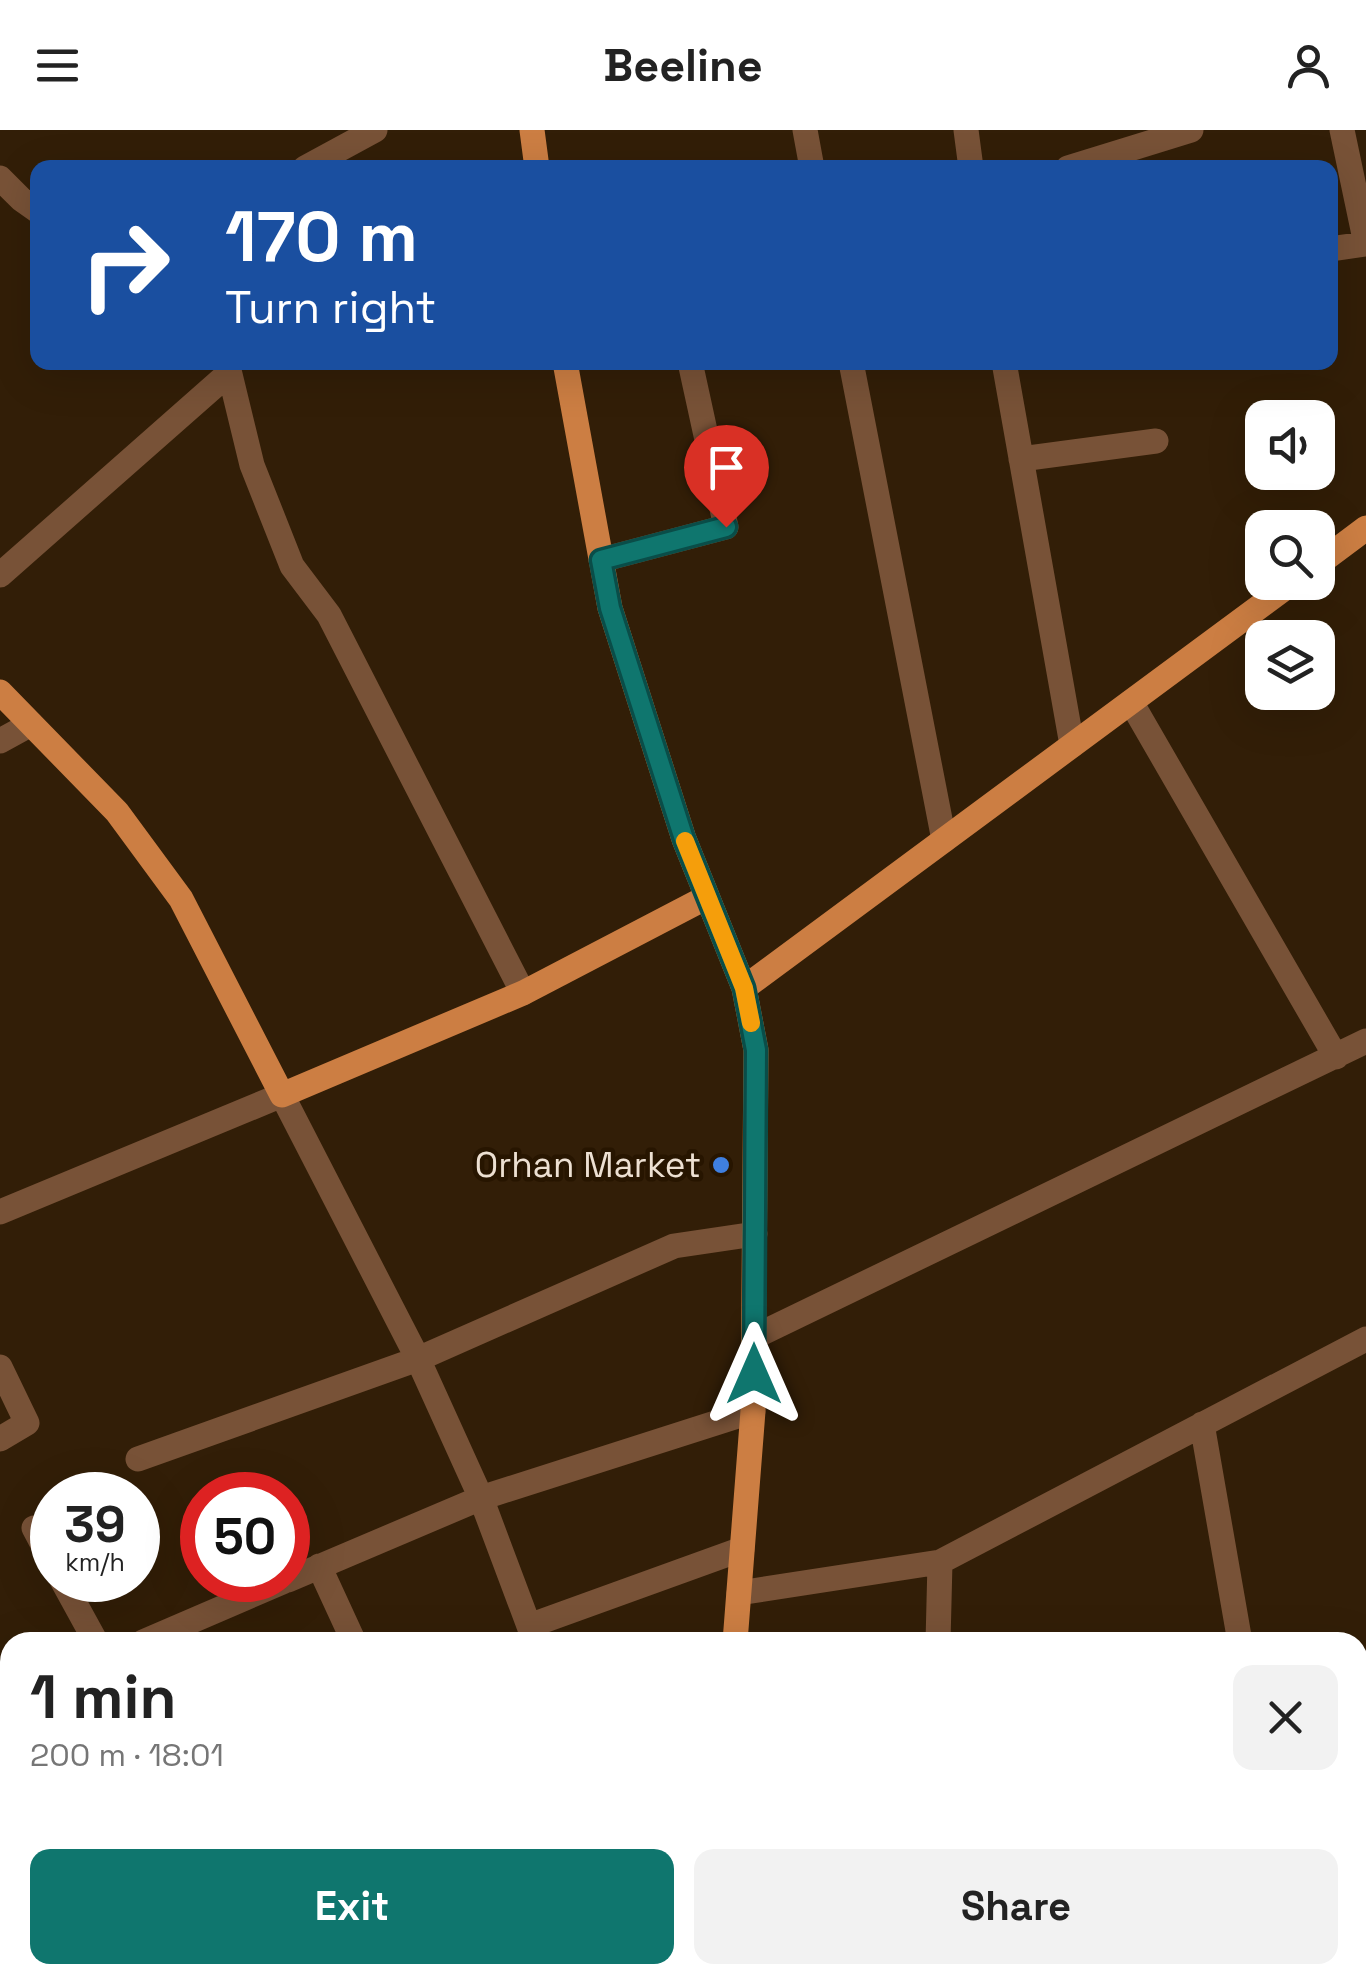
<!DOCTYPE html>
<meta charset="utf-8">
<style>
body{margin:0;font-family:"Space Grotesk",sans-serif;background:#f2f2f2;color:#222;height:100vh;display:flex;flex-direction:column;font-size:38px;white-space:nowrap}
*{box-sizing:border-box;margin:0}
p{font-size:32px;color:#767676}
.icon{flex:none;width:55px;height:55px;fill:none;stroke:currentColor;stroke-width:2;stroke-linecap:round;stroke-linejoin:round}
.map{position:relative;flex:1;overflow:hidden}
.panel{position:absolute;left:0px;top:1502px;width:1368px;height:352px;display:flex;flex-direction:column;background:#fff;border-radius:30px 30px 0 0;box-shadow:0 10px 40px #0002}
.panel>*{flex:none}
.hud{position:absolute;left:30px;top:30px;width:1308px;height:210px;border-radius:20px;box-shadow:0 10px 40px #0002;background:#1a4fa0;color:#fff;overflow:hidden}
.fabs{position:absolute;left:1245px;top:270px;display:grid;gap:20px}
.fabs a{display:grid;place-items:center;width:90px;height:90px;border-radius:20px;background:#fff;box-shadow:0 10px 40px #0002;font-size:50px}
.speed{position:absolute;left:30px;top:1342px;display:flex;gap:20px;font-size:50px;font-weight:700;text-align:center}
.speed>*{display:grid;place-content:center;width:130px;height:130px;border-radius:50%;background:#fff;box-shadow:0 10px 40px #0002;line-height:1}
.speed small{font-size:25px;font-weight:400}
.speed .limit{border:15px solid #d22;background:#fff;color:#111}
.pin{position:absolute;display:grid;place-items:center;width:85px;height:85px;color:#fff;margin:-102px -42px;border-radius:50% 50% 50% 0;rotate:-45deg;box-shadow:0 0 10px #0007}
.pin .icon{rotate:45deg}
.me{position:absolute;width:110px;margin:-55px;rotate:0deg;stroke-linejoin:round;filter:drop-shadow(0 0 8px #0008)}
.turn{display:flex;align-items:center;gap:35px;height:210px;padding:0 30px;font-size:45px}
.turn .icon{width:130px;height:130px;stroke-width:2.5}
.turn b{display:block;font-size:70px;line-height:85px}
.round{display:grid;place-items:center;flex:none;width:105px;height:105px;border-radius:20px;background:#f2f2f2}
.headline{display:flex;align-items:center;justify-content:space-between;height:170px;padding:0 30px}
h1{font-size:60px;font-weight:700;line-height:75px}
.button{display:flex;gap:20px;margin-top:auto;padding:20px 30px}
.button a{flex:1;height:115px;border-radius:20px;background:#0f766e;color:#fff;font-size:40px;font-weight:700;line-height:115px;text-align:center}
.button a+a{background:#f2f2f2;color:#222}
header{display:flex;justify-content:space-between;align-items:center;height:130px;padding:0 30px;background:#fff;font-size:45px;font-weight:700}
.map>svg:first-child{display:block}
</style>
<header><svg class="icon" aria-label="menu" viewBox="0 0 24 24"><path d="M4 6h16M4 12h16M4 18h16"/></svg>Beeline<svg class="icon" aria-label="person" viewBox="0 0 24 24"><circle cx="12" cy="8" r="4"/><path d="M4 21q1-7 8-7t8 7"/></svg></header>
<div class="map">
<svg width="1366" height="1854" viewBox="0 0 1366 1854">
<rect width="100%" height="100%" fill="#321e07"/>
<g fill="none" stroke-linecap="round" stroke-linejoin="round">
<!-- minor -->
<path stroke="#785237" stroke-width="25" d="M805,0L812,38
M966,0L971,38
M305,38L375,0
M1068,38L1191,0
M0,48L21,69L38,81
M1330,119L1366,114L1342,0
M227,232L252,335L292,436L329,485L523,863
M851,232L944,710
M1004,232L1072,615
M1021,329L1156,311
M601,430L726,397L690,232
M0,445L228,244
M1131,572L1336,927
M0,611L31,594
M0,1082L282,965L418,1229L481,1368L535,1512
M754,1207L1366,911
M0,1237L27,1293L0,1309
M1202,1294L1240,1512
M138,1329L418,1229L674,1116L755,1104
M34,1398L52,1432
M319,1436L354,1512
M62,1450L96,1512
M288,1450L481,1368L753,1281
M739,1463L940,1432L1366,1209
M529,1496L742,1419
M143,1512L287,1450
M938,1512L940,1432
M0,1575L10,1571
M0,1741L10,1742
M578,1845L593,1854
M1349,1845L1350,1854
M933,1854V1845
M1207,1854L1253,1845"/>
<!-- major -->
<path stroke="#cc7e43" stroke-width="25" d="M532,0L537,38
M565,232L610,478L684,709L744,858L756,920L753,1281L735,1512
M1318,434L1366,398
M0,562L117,682L181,769L282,965L523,863L707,767
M744,858L1293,452
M708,1854V1845"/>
</g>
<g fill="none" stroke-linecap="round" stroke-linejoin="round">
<defs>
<path id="route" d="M726,397L601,430L610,478L684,709L744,858L756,920L754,1244"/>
</defs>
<!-- route casing -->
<use href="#route" stroke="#0a4d48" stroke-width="25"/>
<!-- route -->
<use href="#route" stroke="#0f766e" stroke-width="18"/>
<!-- slow -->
<path stroke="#f59e0b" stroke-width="18" d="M685,711L744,858L751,893"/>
</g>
<!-- markers -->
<circle fill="#3f7fe0" stroke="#271500" stroke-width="4" cx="721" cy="1035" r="10"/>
<g text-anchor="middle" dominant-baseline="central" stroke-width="9" stroke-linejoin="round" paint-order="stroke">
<!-- poi labels -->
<g font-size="35" fill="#ede0d2" stroke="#271500" text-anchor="end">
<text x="701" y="1035">Orhan Market</text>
</g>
</g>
</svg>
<div class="fabs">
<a><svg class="icon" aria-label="sound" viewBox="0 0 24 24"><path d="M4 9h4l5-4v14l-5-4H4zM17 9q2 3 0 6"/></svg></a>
<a><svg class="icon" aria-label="search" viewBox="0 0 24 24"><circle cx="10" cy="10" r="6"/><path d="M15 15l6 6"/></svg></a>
<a><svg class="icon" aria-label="layers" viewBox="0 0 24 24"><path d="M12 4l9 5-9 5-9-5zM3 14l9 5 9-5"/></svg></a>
</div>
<div class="speed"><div>39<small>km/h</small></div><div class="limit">50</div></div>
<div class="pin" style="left:726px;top:397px;background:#d93025"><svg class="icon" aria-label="arrive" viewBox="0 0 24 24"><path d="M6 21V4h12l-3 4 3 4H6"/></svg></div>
<svg class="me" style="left:754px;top:1244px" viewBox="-20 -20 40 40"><path d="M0-17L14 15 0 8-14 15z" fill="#0f766e" stroke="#fff" stroke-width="4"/></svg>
<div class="hud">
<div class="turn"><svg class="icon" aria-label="right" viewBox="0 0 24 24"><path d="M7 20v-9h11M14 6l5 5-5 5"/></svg><div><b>170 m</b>Turn right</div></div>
</div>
<section class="panel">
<div class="headline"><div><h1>1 min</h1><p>200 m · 18:01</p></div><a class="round"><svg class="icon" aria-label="close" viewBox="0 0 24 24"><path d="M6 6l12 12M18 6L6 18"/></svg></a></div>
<div class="button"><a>Exit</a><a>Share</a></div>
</section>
</div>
